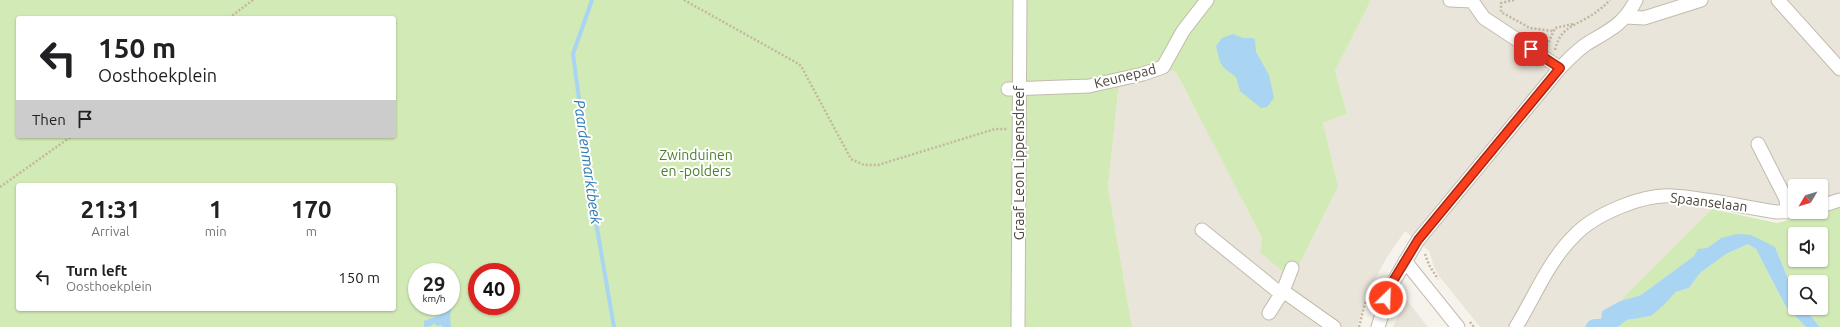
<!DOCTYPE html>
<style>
body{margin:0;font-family:Ubuntu,sans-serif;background:#f6f6f6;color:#202124;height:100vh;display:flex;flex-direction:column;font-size:15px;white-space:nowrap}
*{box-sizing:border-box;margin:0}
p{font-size:13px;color:#757577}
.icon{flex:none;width:22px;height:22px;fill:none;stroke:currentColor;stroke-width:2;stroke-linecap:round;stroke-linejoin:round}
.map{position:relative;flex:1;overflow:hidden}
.details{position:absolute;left:16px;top:183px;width:380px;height:128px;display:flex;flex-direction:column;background:#fff;border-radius:4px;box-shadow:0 1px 3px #0004}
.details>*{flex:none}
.guide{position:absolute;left:16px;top:16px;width:380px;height:122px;border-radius:4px;box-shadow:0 1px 3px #0004;background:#fff;color:#202124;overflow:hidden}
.needle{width:26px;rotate:232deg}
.controls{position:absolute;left:1788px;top:179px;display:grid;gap:8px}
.controls a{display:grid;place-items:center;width:40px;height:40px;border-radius:4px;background:#fff;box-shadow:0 1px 3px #0004;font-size:20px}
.speed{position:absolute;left:408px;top:263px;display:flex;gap:8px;font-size:20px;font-weight:700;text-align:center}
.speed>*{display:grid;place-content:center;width:52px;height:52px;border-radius:50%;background:#fff;box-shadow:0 1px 3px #0004;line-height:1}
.speed small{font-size:10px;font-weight:400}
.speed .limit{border:6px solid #d22;background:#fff;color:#111}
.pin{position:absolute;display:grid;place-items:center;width:34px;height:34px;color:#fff;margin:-17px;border-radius:8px;box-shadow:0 2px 6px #0006}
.me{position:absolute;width:44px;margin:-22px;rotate:24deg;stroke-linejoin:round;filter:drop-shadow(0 0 3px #0008)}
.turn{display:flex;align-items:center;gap:14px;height:84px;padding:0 16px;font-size:18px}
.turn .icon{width:52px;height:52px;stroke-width:2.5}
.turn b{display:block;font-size:28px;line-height:34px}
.then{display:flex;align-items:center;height:38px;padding:0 16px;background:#0003;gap:8px;font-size:15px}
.eta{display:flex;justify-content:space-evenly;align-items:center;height:68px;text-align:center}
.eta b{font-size:24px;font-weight:700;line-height:28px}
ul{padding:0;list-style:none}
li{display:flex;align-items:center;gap:12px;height:52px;padding:0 16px}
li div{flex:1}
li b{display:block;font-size:15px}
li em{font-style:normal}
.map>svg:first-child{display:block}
</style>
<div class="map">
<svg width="1840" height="327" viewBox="0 0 1840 327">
<rect width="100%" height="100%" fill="#f6f3ec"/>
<!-- residential -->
<path fill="#eae5da" d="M1371,0H1840V206L1821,212V186H1795V212H1821L1796,217L1750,214L1712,209L1620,301L1602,311L1601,319L1594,318L1589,321L1585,327H1480L1439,276L1434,267L1429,251L1405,231L1387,257L1368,292L1357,327H1132L1108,187L1119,81L1164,69L1176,72L1262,238L1260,252L1338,186L1323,123L1347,114L1335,71Z
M1406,299L1428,327H1393Z"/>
<!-- green -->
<path fill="#d2eab5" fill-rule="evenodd" d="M0,0H1371L1335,71L1347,114L1323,123L1338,186L1292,279L1260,252L1262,238L1176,72L1164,69L1119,82L1108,187L1132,327H0ZM18,18H394V136H18ZM18,185H394V309H18ZM417,272H451V306H417ZM477,272H511V306H477Z
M1840,206V327H1820L1804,308H1821V282H1795V295L1775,247L1721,238L1707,248L1698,250L1694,256L1641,295L1620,301L1712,209L1777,223ZM1795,234H1821V260H1795Z
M1748,244L1756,249L1786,307L1806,327H1618L1627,320L1651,316L1663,306L1676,292L1689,288L1700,273L1726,254Z"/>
<!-- water -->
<path fill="#a9d4f2" d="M1233,34L1243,38H1253L1255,40L1256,52L1269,75L1274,98L1267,107L1261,108L1240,91L1236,77L1224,68L1220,62L1216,46L1222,38Z
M1737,234L1751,235L1775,247L1795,295V308H1804L1820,327H1806L1786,307L1756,249L1748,244L1726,254L1700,273L1689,288L1676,292L1663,306L1651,316L1627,320L1618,327H1585C1589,319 1592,318 1601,319L1602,311L1620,301L1641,295L1694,256L1698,249L1707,248L1721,238Z
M447,309L451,310L450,318L451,327H442L440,322L441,325L437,326L434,323L431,326L424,327V321L446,313Z"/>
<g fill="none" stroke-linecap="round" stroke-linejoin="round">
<!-- stream -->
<path stroke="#a9d4f2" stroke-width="4" d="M592,0L573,54L594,211L614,327"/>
<defs>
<path id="minor" d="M1450,0L1472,1
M1778,0L1840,69
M1472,1L1484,18L1560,68
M1626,17L1644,18L1701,0
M1008,89L1089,86L1143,74L1163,67L1183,31L1207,0
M1758,144L1786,199L1787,212
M1821,206L1840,200
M1202,230L1281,294
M1405,261L1458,327
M1283,291L1334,327
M1269,313L1283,291L1292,268
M1018,327L1020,0
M1378,327L1391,286L1418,240L1560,68C1569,59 1577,50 1588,43C1610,30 1624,24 1636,0
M1516,327C1535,296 1549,260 1575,235C1595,214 1643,194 1672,196C1707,198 1743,207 1777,212L1795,211"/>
</defs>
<!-- minor casing -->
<use href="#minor" stroke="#c2bbae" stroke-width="15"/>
<!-- path -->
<path stroke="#c4b79f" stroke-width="2.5" stroke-dasharray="2 2" stroke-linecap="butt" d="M684,0L797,63L801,66L851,159L864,165H878L995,129H1007
M1514,0L1501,3V12L1530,28L1553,31
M229,18L253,0
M1547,46L1555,28L1573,24
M1555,50C1560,29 1571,27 1587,18C1596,13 1603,7 1610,0
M0,187L72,136
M1425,254L1429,265L1438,279
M1470,322L1474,327
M1359,327L1365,303L1378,282"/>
<!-- minor -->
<use href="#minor" stroke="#fff" stroke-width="13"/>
</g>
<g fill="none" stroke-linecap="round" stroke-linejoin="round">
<defs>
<path id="route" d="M1386,298L1390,286L1418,240L1560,68L1531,49"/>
</defs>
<!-- route casing -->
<use href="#route" stroke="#a42913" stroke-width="10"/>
<!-- route -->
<use href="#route" stroke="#fc3f1d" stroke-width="7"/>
</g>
<g text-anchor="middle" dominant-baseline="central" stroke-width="4" stroke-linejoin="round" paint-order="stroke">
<!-- street labels -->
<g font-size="14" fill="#4b4439" stroke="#fff">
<text transform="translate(1125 76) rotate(-14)">Keunepad</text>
<text transform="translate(1019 163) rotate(-90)">Graaf Leon Lippensdreef</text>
<text transform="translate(1709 202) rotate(7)">Spaanselaan</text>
</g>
<!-- park labels -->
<g font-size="14" fill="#4a7f2a" stroke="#fff">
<text x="696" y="155">Zwinduinen<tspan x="696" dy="16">en -polders</tspan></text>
</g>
<!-- water labels -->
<g font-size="15" font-style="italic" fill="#2e7ab2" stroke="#fff">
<text transform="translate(588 162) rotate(82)">Paardenmarktbeek</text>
</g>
</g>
</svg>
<div class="controls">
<a><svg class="needle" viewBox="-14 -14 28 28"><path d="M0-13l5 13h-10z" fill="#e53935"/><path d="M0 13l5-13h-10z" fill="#757577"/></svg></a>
<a><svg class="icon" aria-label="sound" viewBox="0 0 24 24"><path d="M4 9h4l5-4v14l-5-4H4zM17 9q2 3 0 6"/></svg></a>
<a><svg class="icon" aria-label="search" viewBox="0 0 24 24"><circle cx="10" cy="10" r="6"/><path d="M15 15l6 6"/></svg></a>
</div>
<div class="speed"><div>29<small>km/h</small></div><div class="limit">40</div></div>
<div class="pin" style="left:1531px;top:49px;background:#d93025"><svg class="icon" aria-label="arrive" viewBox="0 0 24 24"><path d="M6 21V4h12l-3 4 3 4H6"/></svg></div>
<svg class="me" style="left:1386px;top:298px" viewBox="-20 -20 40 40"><circle r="17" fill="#fc3f1d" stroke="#fff" stroke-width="3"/><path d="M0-11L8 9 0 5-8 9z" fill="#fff"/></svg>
<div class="guide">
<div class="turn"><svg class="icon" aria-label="left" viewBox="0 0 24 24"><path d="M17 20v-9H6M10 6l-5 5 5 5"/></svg><div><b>150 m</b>Oosthoekplein</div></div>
<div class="then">Then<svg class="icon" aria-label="arrive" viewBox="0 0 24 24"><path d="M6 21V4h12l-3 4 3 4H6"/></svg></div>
</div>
<section class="details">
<div class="eta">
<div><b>21:31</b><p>Arrival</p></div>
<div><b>1</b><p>min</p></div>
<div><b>170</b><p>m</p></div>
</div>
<ul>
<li><svg class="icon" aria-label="left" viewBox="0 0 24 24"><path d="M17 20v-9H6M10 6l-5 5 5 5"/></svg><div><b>Turn left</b><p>Oosthoekplein</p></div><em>150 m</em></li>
</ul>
</section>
</div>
